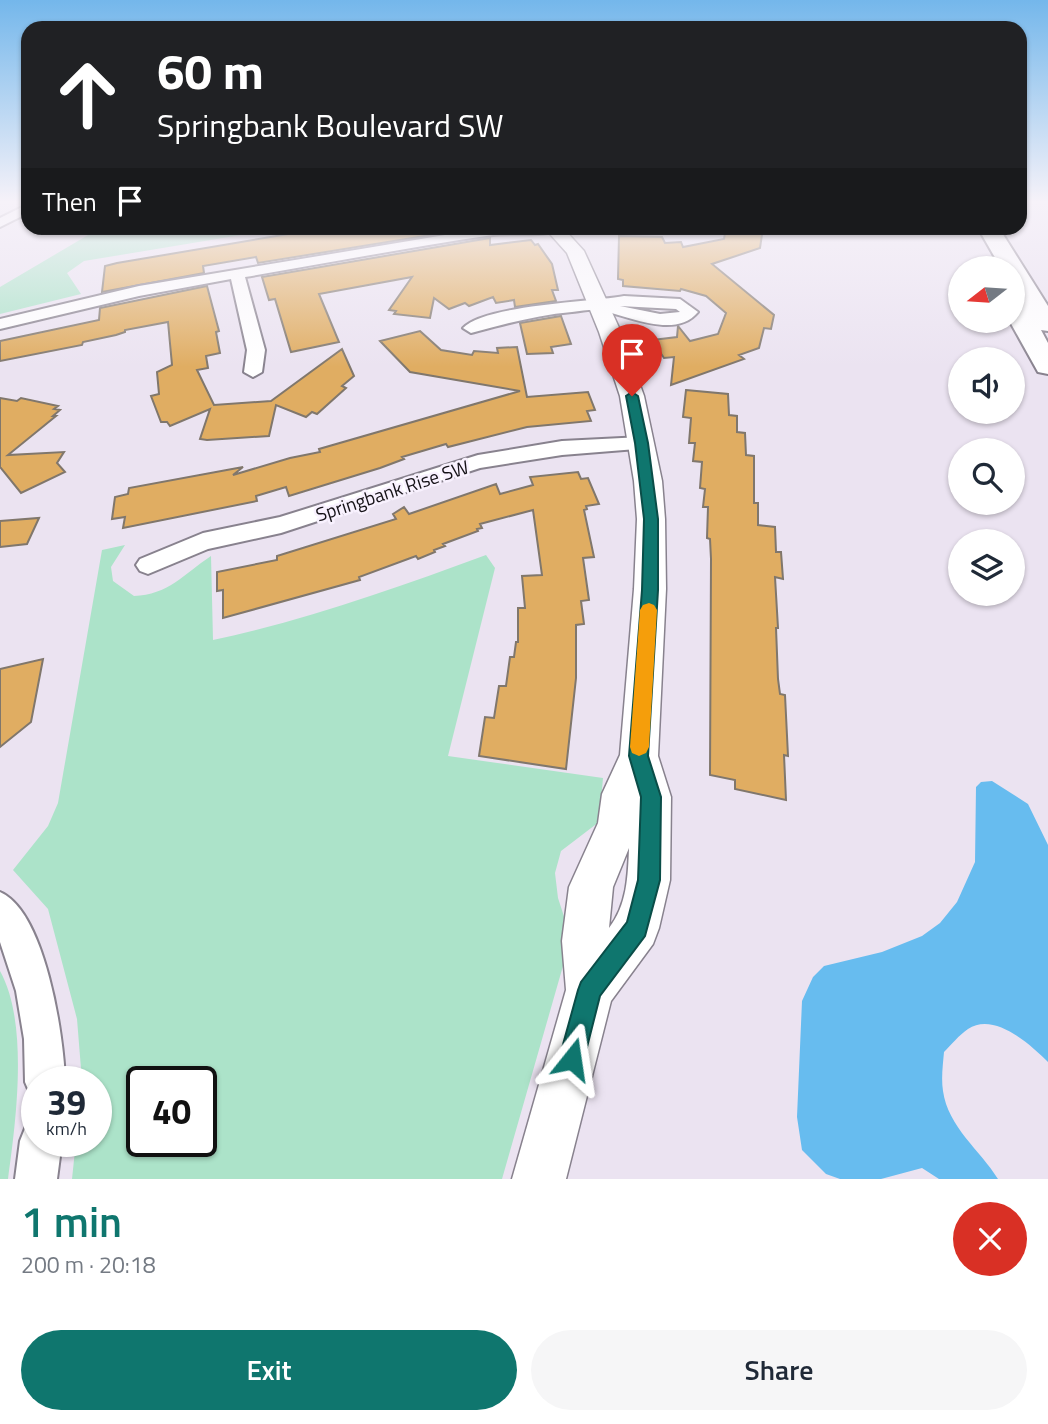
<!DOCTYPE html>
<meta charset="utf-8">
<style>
body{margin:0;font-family:"Titillium Web",sans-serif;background:#f6f6f7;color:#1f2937;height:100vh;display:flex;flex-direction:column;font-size:26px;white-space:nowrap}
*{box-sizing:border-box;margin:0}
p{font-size:23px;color:#747a83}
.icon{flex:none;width:38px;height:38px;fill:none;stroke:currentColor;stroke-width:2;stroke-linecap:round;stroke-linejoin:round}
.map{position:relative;height:1179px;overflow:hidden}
.drawer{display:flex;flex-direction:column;background:#fff;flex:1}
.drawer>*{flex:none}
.guide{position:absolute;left:21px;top:21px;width:1006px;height:214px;border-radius:21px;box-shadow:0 2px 5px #0004;background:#202124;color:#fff;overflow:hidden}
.needle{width:46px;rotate:253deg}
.tools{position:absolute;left:948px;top:256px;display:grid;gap:14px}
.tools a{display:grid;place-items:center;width:77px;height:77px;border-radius:50%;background:#fff;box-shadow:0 2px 5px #0004;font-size:35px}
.speed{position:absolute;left:21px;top:1066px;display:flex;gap:14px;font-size:35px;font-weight:700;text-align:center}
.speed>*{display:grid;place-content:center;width:91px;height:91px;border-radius:50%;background:#fff;box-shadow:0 2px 5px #0004;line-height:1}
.speed small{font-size:18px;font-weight:400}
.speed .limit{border:4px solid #111;border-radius:10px;background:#fff;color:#111}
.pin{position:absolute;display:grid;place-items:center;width:60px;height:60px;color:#fff;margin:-72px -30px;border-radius:50% 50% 50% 0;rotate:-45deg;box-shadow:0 0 7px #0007}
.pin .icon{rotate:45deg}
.me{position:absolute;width:77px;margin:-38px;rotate:15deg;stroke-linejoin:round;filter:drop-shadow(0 0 5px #0008)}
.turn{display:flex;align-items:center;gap:24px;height:147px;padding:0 21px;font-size:32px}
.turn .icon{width:91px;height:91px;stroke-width:2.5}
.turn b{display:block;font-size:49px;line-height:60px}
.then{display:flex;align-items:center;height:66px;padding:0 21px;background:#0003;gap:14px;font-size:26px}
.round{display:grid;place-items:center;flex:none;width:74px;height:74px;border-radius:37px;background:#f6f6f7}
.overview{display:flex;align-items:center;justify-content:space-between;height:119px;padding:0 21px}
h1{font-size:42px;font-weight:600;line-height:52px;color:#0f766e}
.primary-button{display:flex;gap:14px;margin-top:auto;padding:14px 21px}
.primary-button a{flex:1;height:80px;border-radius:42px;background:#0f766e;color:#fff;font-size:28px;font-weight:600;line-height:80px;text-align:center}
.primary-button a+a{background:#f6f6f7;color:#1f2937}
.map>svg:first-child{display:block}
</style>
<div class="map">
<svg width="1048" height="1179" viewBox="0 0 1048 1179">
<rect width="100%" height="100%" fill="#ebe3f1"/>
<!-- green -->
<path fill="#ace3c9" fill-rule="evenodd" d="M100,228H284L84,261L67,273L81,294L0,314V287Z
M125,545L111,567L113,581L134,596C168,595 184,574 211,556L213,640C307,620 396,588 486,555L495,568L448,756L603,778L599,822L561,851L555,873L558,898L571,938L502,1179H72L76,1141H96V1082L82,1081L77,1019L48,909L13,870L48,826L58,803L102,550ZM142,1082H201V1141H142Z
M0,971C29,1023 16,1121 8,1179H0Z"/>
<!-- water -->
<path fill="#67bcef" d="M992,781L1028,804L1048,845V1062C1031,1045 994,1011 968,1029C959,1035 951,1045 944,1052C943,1064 941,1078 943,1091C948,1127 980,1150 998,1179H939L922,1168L881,1179H840L826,1174L802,1150L797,1117L802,1001L813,977L824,966L882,952L922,936L940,923L957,902L975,862L976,787L981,782Z"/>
<!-- building -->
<path fill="#e0ad62" stroke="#80776c" stroke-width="2" d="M324,228H474L258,263L256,257L203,266L204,273L102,292L105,266L117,263Z
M726,228H763L760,248L712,264L774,315L771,329L764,328L759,348L739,355L744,359L671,385L674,357L664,358L652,340L677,337L678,326L690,341L718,334L726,313L706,296L681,289L680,291L623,286V280L618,279L619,236L662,237L665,243L681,242L683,247L724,239Z
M490,238V245L531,240L535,245L538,244L552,264L558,290H552L556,301L515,307L514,300L496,303L493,297L469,306L465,303L449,309L434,298L430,318L394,314L396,311L389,310L412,277L319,294L339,342L291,352L275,299L269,300L262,277Z
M207,286L219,331L216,332L220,353L206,356L208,368L197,370L214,405L271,401L342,349L354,376L342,386L346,388L317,414L312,412L306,417L276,405L269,436L207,440L200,439L210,409L170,426L167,422H161L151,396L159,394L157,372L172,365L168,322L125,330V332L116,335L83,342L82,345L0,361V341L99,320L100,308Z
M561,316L571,344L551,347L553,353L527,354L520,323Z
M420,331L441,350L472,355L474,351L498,353L497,348L517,347L527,397L588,392L595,410L587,411L591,421L527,427L448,447L446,444L402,457L404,459L380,468L289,496L286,487L256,496L257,501L123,528L125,517L112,519L115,497L128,494L129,488L243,467L233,475L290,458L320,452L319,449L520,391L410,372L380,341Z
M686,390L728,394L729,415L737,416V432L745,433L746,455L754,456V503H758V525L775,527L776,552H781L783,579L775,577L778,628H776L778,679L780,694L785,695L788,756L784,755L786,800L735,789V780L710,775L711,559L710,539L707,538L708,507H703L705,489L700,488L702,462L693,461L695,443H689L691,418L683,417Z
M0,398L17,401L21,398L58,406L54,409L60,410L53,416H56L8,455L64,452L57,463L65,472L21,493L0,467Z
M578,472L581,479L588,478L599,504L586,506L587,509L584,510L594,557L583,558L589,600L581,601L584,624L576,625V678L566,769L479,756L485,717L494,718L499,686H506L510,657H514L516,642H518V608H525L522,576L542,575L533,510L480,524L482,528L477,529L478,531L443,544L445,546L434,550L435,552L418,559L416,556L359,577L360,580L223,618V590L217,591V572L277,560V556L396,519L393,514L404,507L409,514L496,484L500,494L533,485L530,477Z
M39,518L27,544L0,547V521Z
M43,659L31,722L0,747V669Z"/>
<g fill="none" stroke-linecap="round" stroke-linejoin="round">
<defs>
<path id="minor" d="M28,204V213L0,227V218Z
M487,228L561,229C552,237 508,233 493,235C410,247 328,263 245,277L265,350L262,372L253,377L244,372L247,350L231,279L139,296L0,329V319L139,286Z
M576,228H596L586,233H576Z
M624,296L680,299L698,312C675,340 627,315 599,310C591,309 581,311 572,312C537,315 505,324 471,333L463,328C484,305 591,302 624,296ZM620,306L676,309L680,312L660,314Z
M642,437L649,438L652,443L649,448L562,455L480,468L281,533L208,549L148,574L140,571L136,565L140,559L203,533L280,517L478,455L562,441Z
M0,892C45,911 64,1036 65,1082H37V1098L31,1096L25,1082L24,1039L16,991L0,942Z
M37,1122V1141H62L57,1179H15L20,1141L26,1126Z"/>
<path id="tertiary" d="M549,228H563L584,251L621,332L644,396L662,481L665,519L666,589L658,756L671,797L670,880L659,928L653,944L611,1001L566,1179H512L566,990L562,941L569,887L598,823L602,794L620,755L634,589L637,519L634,481L620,396L599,332L567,253L550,234ZM629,848C628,876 627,905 609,928L613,887Z"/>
<path id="motorway" d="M978,228H999L1048,306V331L1041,330L1048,343V374L1038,372L1009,320H1013V298L1019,299L1013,289V268H1001Z"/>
</defs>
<!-- minor casing -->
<use href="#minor" stroke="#88828e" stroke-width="4"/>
<!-- tertiary casing -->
<use href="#tertiary" stroke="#88828e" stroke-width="3"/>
<!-- motorway casing -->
<use href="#motorway" stroke="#88828e" stroke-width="4"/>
<!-- minor -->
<use href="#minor" fill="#fff" fill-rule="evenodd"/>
<!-- tertiary -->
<use href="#tertiary" fill="#fff" fill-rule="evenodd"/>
<!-- motorway -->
<use href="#motorway" fill="#fff" fill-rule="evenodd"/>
</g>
<!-- sky -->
<linearGradient id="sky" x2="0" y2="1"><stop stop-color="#74b7eb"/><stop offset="0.55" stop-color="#f6f2f9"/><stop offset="1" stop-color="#f6f2f9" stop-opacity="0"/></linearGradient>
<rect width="1048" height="367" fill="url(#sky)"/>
<!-- route -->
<path fill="#0f766e" stroke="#0a4d48" stroke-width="2" d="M632,392L638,396L648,443L658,519V590L648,756L661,797L660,880L645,936L600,996L584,1059L581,1068L572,1071L563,1068L559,1059L578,990L581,982L627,922L638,880L641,797L629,756L642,590L644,519L635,443L626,396Z"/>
<!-- slow -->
<path fill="#f59e0b" d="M649,603L654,605L657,610L649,747L646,753L639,756L632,753L630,747L640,610L643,605Z"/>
<g text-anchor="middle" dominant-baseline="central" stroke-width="5" stroke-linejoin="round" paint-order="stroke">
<!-- street labels -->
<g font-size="19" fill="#151217" stroke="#f8f1fe">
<text transform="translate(392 490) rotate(-18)">Springbank Rise SW</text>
</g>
</g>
</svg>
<div class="tools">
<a><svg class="needle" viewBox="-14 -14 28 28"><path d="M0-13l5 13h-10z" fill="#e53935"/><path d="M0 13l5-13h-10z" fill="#747a83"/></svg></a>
<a><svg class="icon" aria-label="sound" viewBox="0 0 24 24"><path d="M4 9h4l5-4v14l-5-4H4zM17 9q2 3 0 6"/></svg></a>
<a><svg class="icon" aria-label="search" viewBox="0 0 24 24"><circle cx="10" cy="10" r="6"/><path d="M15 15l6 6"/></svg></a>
<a><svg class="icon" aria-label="layers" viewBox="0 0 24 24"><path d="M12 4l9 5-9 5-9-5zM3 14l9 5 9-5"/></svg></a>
</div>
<div class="speed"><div>39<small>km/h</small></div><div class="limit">40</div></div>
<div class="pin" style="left:632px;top:396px;background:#d93025"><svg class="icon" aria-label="arrive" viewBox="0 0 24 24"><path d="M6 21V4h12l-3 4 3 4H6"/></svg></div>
<svg class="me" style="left:572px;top:1059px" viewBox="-20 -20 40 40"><path d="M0-17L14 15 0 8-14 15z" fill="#0f766e" stroke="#fff" stroke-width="4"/></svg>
<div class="guide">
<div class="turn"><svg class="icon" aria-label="ahead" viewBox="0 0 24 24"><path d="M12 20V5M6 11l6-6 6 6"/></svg><div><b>60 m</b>Springbank Boulevard SW</div></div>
<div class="then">Then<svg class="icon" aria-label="arrive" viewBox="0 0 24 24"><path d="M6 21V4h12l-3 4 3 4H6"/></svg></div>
</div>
</div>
<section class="drawer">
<div class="overview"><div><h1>1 min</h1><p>200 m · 20:18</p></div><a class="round" style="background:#d93025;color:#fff"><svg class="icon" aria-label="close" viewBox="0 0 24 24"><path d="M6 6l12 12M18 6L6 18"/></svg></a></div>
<div class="primary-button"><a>Exit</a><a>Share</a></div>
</section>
